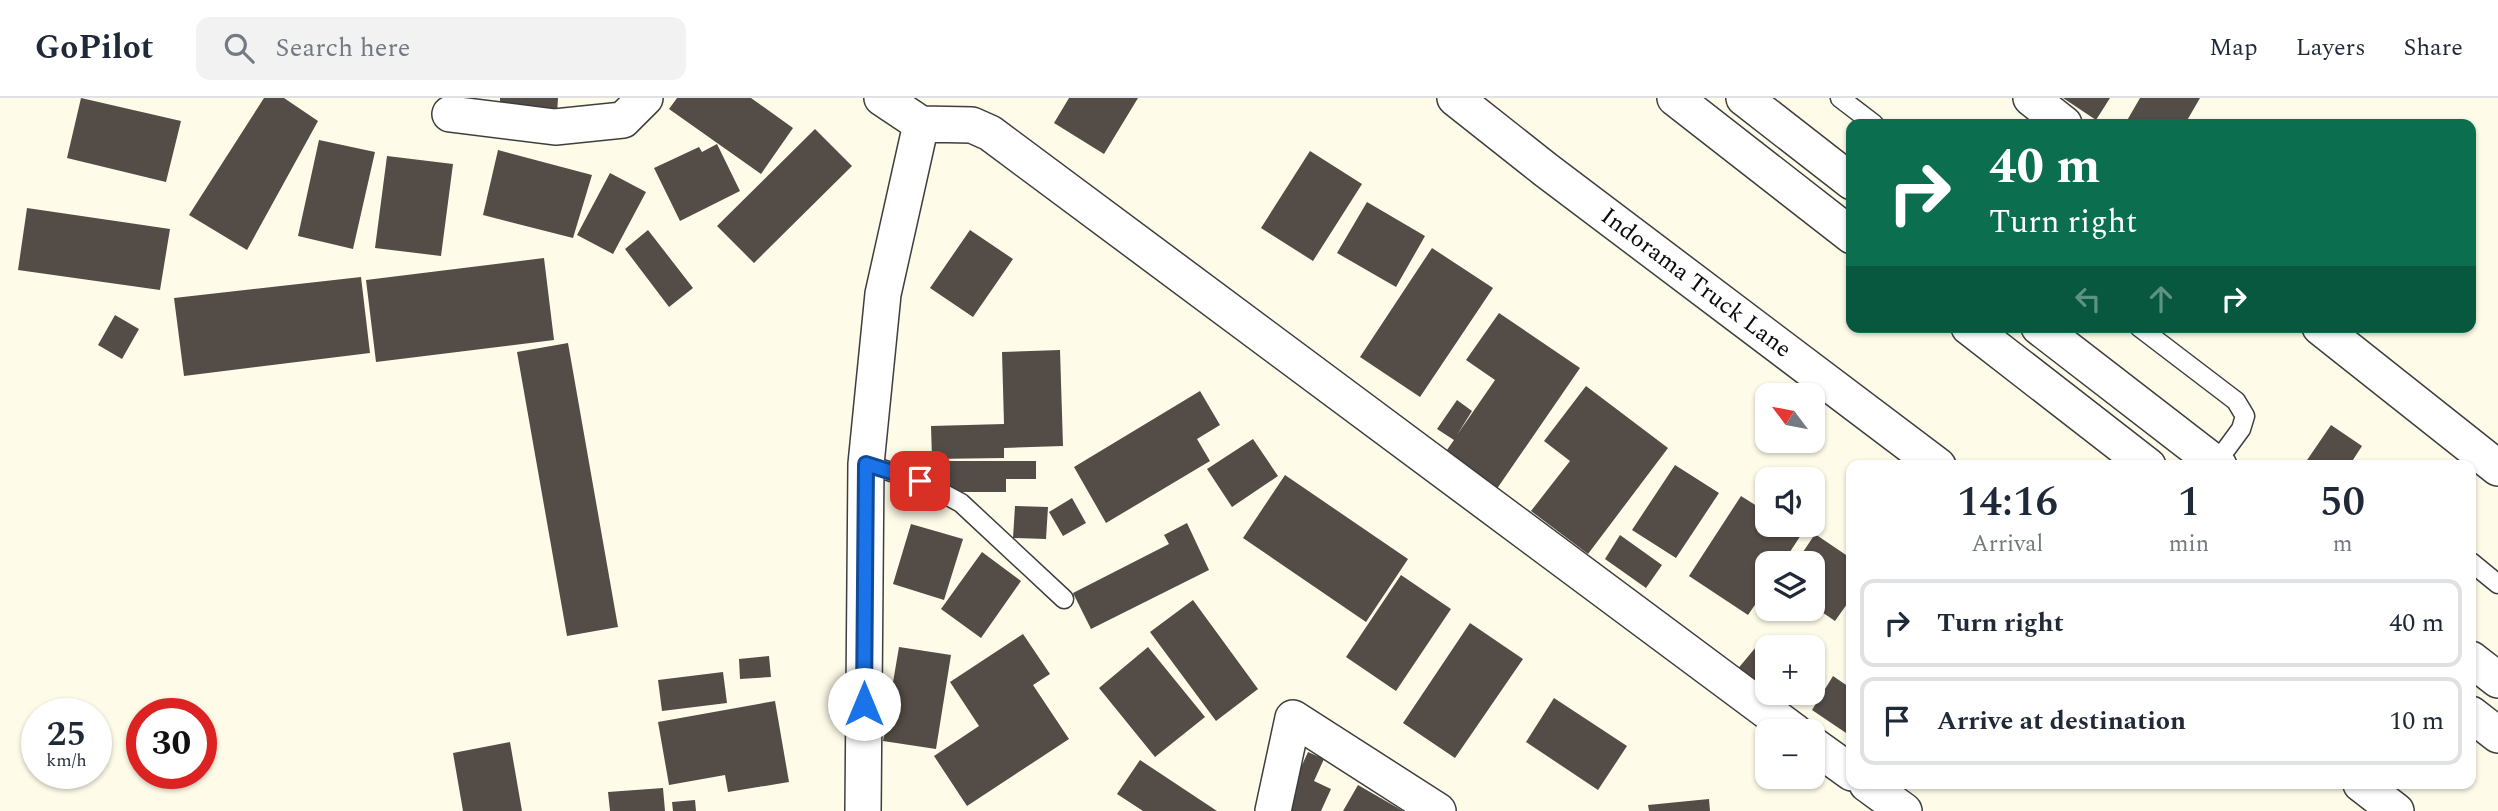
<!DOCTYPE html>
<meta charset="utf-8">
<style>
body{margin:0;font-family:Spectral,serif;background:#f2f2f3;color:#1f2937;height:100vh;display:flex;flex-direction:column;font-size:26px;white-space:nowrap}
*{box-sizing:border-box;margin:0}
p{font-size:23px;color:#747a83}
.icon{flex:none;width:38px;height:38px;fill:none;stroke:currentColor;stroke-width:2;stroke-linecap:round;stroke-linejoin:round}
.map{position:relative;flex:1;overflow:hidden}
.panel{position:absolute;left:1846px;top:362px;width:630px;height:329px;display:flex;flex-direction:column;background:#fff;border-radius:14px;box-shadow:0 2px 5px #0004}
.panel>*{flex:none}
.top-card{position:absolute;left:1846px;top:21px;width:630px;height:214px;border-radius:14px;box-shadow:0 2px 5px #0004;background:#0b6e4f;color:#fff;overflow:hidden}
.needle{width:46px;rotate:302deg}
.buttons{position:absolute;left:1755px;top:285px;display:grid;gap:14px}
.buttons a{display:grid;place-items:center;width:70px;height:70px;border-radius:14px;background:#fff;box-shadow:0 2px 5px #0004;font-size:35px}
.speed{position:absolute;left:21px;top:600px;display:flex;gap:14px;font-size:35px;font-weight:700;text-align:center}
.speed>*{display:grid;place-content:center;width:91px;height:91px;border-radius:50%;background:#fff;box-shadow:0 2px 5px #0004;line-height:1}
.speed small{font-size:18px;font-weight:400}
.speed .limit{border:10px solid #d22;background:#fff;color:#111}
.pin{position:absolute;display:grid;place-items:center;width:60px;height:60px;color:#fff;margin:-30px;border-radius:14px;box-shadow:0 4px 10px #0006}
.me{position:absolute;width:77px;margin:-38px;rotate:0deg;stroke-linejoin:round;filter:drop-shadow(0 0 5px #0008)}
.turn{display:flex;align-items:center;gap:24px;height:147px;padding:0 28px;font-size:32px}
.turn .icon{width:91px;height:91px;stroke-width:2.5}
.turn b{display:block;font-size:49px;line-height:60px}
.lanes{display:flex;align-items:center;height:66px;padding:0 28px;background:#0003;justify-content:center;gap:35px;direction:ltr}
.lanes .off{opacity:.35}
.eta{display:flex;justify-content:space-evenly;align-items:center;height:119px;text-align:center}
.eta b{font-size:42px;font-weight:600;line-height:49px}
ul{padding:0;list-style:none}
li{display:flex;align-items:center;gap:21px;height:88px;margin:0 14px 10px;padding:0 14px;border:4px solid #e0e1e3;border-radius:14px}
li div{flex:1}
li b{display:block;font-size:26px}
li em{font-style:normal}
header{display:flex;align-items:center;gap:42px;box-sizing:border-box;height:98px;padding:0 35px;background:#fff;border-bottom:2px solid #e0e1e3}
header strong{font-size:33px}
nav{display:flex;gap:38px;margin-inline-start:auto;font-size:24px}
.search{width:490px;height:63px;background:#f2f2f3;display:flex;align-items:center;gap:18px;box-sizing:border-box;padding:0 24px;border-radius:14px;color:#747a83;font-size:26px}
.map>svg:first-child{display:block}
</style>
<header>
<strong>GoPilot</strong>
<div class="search"><svg class="icon" aria-label="search" viewBox="0 0 24 24"><circle cx="10" cy="10" r="6"/><path d="M15 15l6 6"/></svg>Search here</div>
<nav><a>Map</a><a>Layers</a><a>Share</a></nav>
</header>
<div class="map">
<svg width="2498" height="713" viewBox="0 0 2498 713">
<rect width="100%" height="100%" fill="#fffbe9"/>
<!-- building -->
<path fill="#544c46" d="M81,0L181,23L166,84L67,60Z
M264,0H284L318,23L247,152L189,117Z
M500,0H558L557,16L500,15Z
M677,0H751L793,30L761,76L669,11Z
M1069,0H1138L1104,56L1054,25Z
M2063,0H2110L2096,22Z
M2140,0H2200L2185,26H2125Z
M815,31L852,68L754,165L717,128Z
M319,42L375,54L353,151L298,138Z
M717,46L740,93L680,123L654,70L699,49L702,54Z
M498,52L592,77L573,140L483,117Z
M1310,53L1362,86L1313,163L1261,130Z
M387,58L453,66L441,158L375,150Z
M610,75L646,94L613,156L577,137Z
M1367,104L1425,138L1396,189L1337,155Z
M27,110L170,131L160,192L18,172Z
M648,132L693,190L669,209L625,151Z
M970,132L1013,161L973,219L930,190Z
M1432,150L1493,190L1420,299L1360,259Z
M544,160L554,242L376,264L366,182Z
M361,179L370,255L184,278L174,200Z
M1499,215L1580,270L1494,395L1442,359L1454,342L1437,331L1457,302L1472,313L1457,337L1495,282L1466,262Z
M115,217L139,231L122,261L98,247Z
M568,245L618,529L567,538L517,254Z
M1060,252L1063,348L1004,350V360L932,361L931,328L1004,326L1002,254Z
M1586,288L1668,350L1588,456L1531,413L1570,363L1544,343Z
M1200,293L1220,327L1197,341L1210,363L1106,425L1074,369Z
M2331,327L2362,348L2349,368H2303Z
M1253,341L1278,378L1232,409L1207,371Z
M947,363H1036V381H1006V394H947Z
M1675,367L1719,395L1676,460L1632,432Z
M1285,377L1408,461L1366,524L1243,440Z
M1741,398L1768,415V427H1785L1801,437L1782,466H1768V488L1748,517L1689,478Z
M1072,400L1086,425L1063,438L1049,414Z
M1015,408L1048,409L1046,441L1013,440Z
M1187,425L1209,472L1091,531L1073,495L1169,446L1164,437Z
M911,426L963,441L944,502L893,486Z
M1815,436L1852,461V499L1835,523L1813,508V466H1795Z
M1620,437L1662,467L1646,490L1605,461Z
M982,454L1021,483L981,540L941,511Z
M1401,477L1451,511L1396,593L1346,559Z
M1193,502L1258,591L1216,623L1150,534Z
M1470,525L1523,561L1455,660L1403,625Z
M1023,536L1050,576L1033,587L1069,641L967,708L934,658L979,628L950,584Z
M1761,543L1768,548V595H1776L1771,601L1736,573Z
M899,549L951,557L936,651L883,643Z
M1148,549L1205,619L1155,659L1099,590Z
M769,558L771,579L740,581L739,561Z
M723,574L727,605L662,613L658,582Z
M1833,578L1852,591V639L1812,612Z
M1554,600L1627,648L1598,692L1526,644Z
M775,603L789,684L728,694L725,677L669,687L658,624Z
M510,644L522,713H463L453,655Z
M1308,654L1324,661L1314,683L1331,691L1321,713H1281Z
M1140,662L1217,713H1143L1117,696Z
M1358,687L1403,713H1343Z
M663,690L665,713H610L608,694Z
M1709,701L1710,713H1649L1648,707Z
M695,702L696,713H673L672,704Z"/>
<g fill="none" stroke-linecap="round" stroke-linejoin="round">
<defs>
<path id="service" d="M1840,0L1874,26
M2139,229L2236,303L2245,318L2241,331L2216,365
M866,366L920,383L961,405L1064,501
M2471,464L2498,486"/>
<path id="minor" d="M882,0L921,26L972,27L990,35L1795,634
M1455,0L1546,72L1938,368
M1675,0L1852,138
M1744,0L1852,84
M2031,0L2064,26
M450,16L555,29L623,22L645,0
M1969,229L2148,368
M2039,229L2219,368
M2320,229L2498,370
M2471,561L2498,582
M2471,616L2498,637
M1813,647L1852,675
M1867,686L1904,713
M2361,686L2396,713
M863,713L866,366L883,196L921,26
M1273,713L1293,620L1438,713"/>
</defs>
<!-- service casing -->
<use href="#service" stroke="#3e3e3e" stroke-width="21"/>
<!-- minor casing -->
<use href="#minor" stroke="#3e3e3e" stroke-width="38"/>
<!-- service -->
<use href="#service" stroke="#fff" stroke-width="18"/>
<!-- minor -->
<use href="#minor" stroke="#fff" stroke-width="35"/>
</g>
<g fill="none" stroke-linecap="round" stroke-linejoin="round">
<defs>
<path id="route" d="M864,606L866,366L920,383"/>
</defs>
<!-- route casing -->
<use href="#route" stroke="#114b97" stroke-width="18"/>
<!-- route -->
<use href="#route" stroke="#1a73e8" stroke-width="12"/>
</g>
<g text-anchor="middle" dominant-baseline="central" stroke-width="7" stroke-linejoin="round" paint-order="stroke">
<!-- street labels -->
<g font-size="24" fill="#0b0b0b" stroke="#fff">
<text transform="translate(1696 185) rotate(37)">Indorama Truck Lane</text>
</g>
</g>
</svg>
<div class="buttons">
<a><svg class="needle" viewBox="-14 -14 28 28"><path d="M0-13l5 13h-10z" fill="#e53935"/><path d="M0 13l5-13h-10z" fill="#747a83"/></svg></a>
<a><svg class="icon" aria-label="sound" viewBox="0 0 24 24"><path d="M4 9h4l5-4v14l-5-4H4zM17 9q2 3 0 6"/></svg></a>
<a><svg class="icon" aria-label="layers" viewBox="0 0 24 24"><path d="M12 4l9 5-9 5-9-5zM3 14l9 5 9-5"/></svg></a>
<a>+</a>
<a>−</a>
</div>
<div class="speed"><div>25<small>km/h</small></div><div class="limit">30</div></div>
<div class="pin" style="left:920px;top:383px;background:#d93025"><svg class="icon" aria-label="arrive" viewBox="0 0 24 24"><path d="M6 21V4h12l-3 4 3 4H6"/></svg></div>
<svg class="me" style="left:864px;top:606px" viewBox="-20 -20 40 40"><circle r="19" fill="#fff"/><path d="M0-13L10 11 0 6-10 11z" fill="#1a73e8"/></svg>
<div class="top-card">
<div class="turn"><svg class="icon" aria-label="right" viewBox="0 0 24 24"><path d="M7 20v-9h11M14 6l5 5-5 5"/></svg><div><b>40 m</b>Turn right</div></div>
<div class="lanes"><svg class="icon off" aria-label="left" viewBox="0 0 24 24"><path d="M17 20v-9H6M10 6l-5 5 5 5"/></svg><svg class="icon off" aria-label="ahead" viewBox="0 0 24 24"><path d="M12 20V5M6 11l6-6 6 6"/></svg><svg class="icon" aria-label="right" viewBox="0 0 24 24"><path d="M7 20v-9h11M14 6l5 5-5 5"/></svg></div>
</div>
<section class="panel">
<div class="eta">
<div><b>14:16</b><p>Arrival</p></div>
<div><b>1</b><p>min</p></div>
<div><b>50</b><p>m</p></div>
</div>
<ul>
<li><svg class="icon" aria-label="right" viewBox="0 0 24 24"><path d="M7 20v-9h11M14 6l5 5-5 5"/></svg><div><b>Turn right</b></div><em>40 m</em></li>
<li><svg class="icon" aria-label="arrive" viewBox="0 0 24 24"><path d="M6 21V4h12l-3 4 3 4H6"/></svg><div><b>Arrive at destination</b></div><em>10 m</em></li>
</ul>
</section>
</div>
